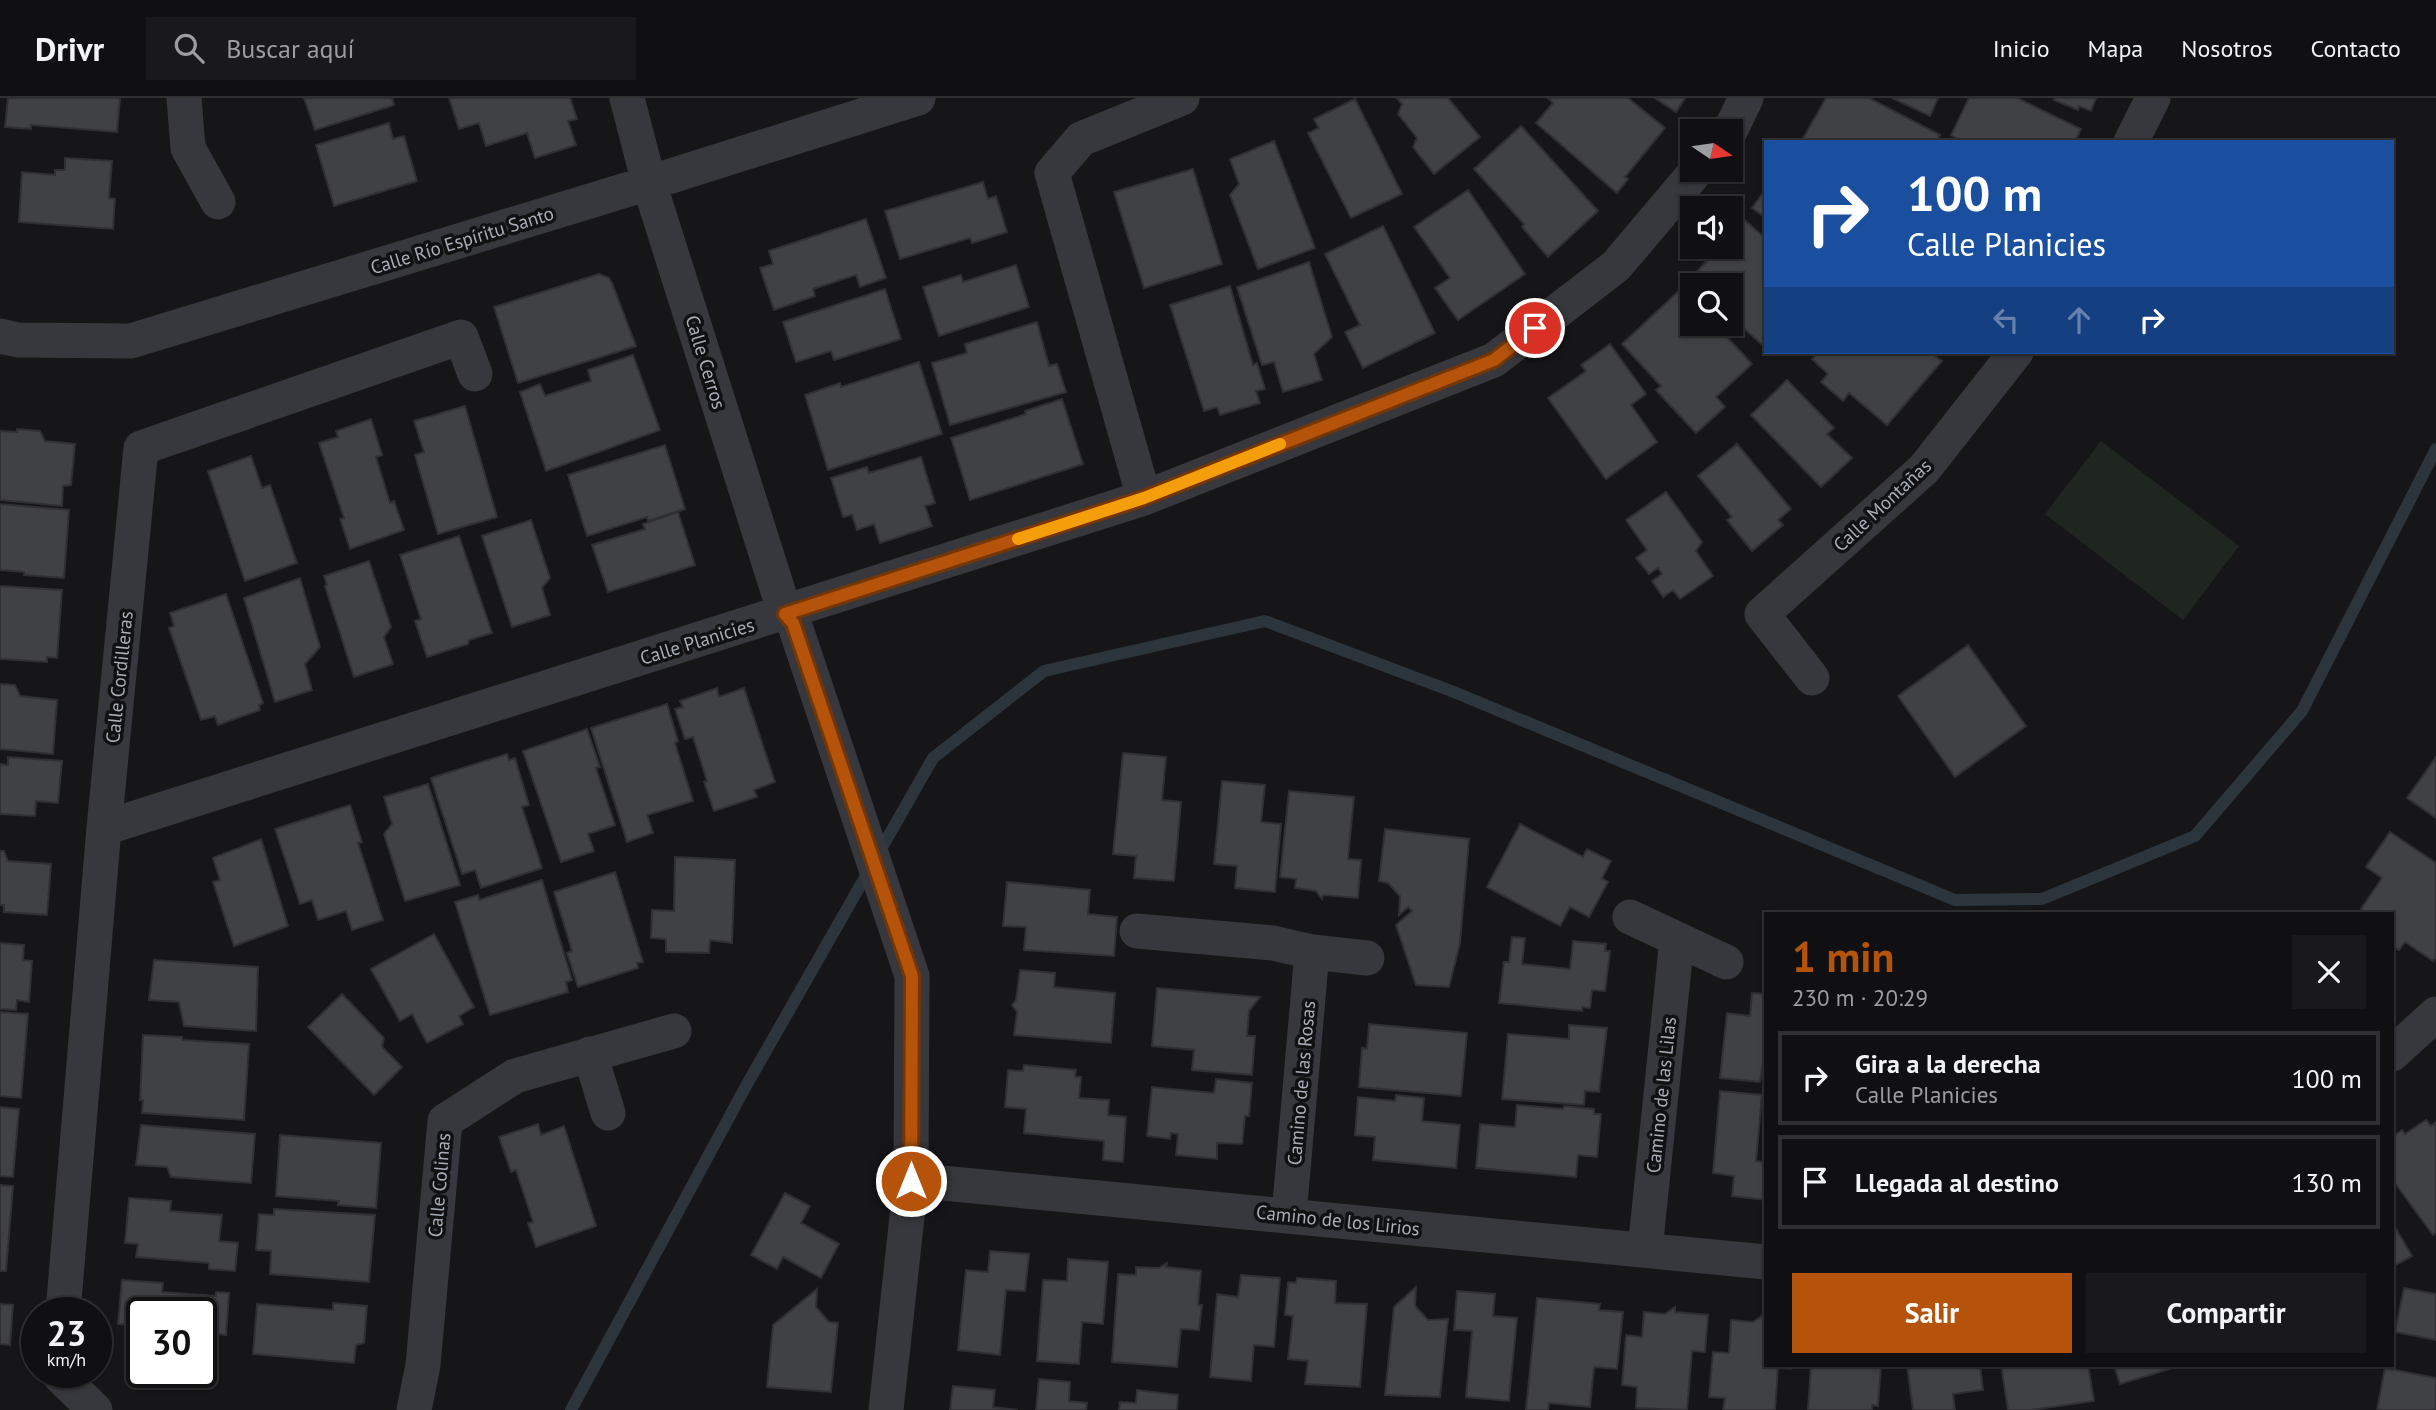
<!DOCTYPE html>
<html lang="es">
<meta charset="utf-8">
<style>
body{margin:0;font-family:"PT Sans",sans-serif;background:#19191b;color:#f1f3f6;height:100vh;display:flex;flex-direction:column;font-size:26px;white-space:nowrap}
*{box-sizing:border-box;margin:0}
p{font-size:23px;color:#9c9d9f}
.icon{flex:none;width:38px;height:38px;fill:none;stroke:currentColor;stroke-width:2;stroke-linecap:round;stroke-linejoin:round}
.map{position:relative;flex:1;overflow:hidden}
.details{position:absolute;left:1764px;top:814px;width:630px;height:455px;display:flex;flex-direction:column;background:#101012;border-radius:0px;box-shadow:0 2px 5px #0004,0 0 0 2px #303032}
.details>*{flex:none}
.hud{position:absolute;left:1764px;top:42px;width:630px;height:214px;border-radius:0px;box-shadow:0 2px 5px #0004,0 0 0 2px #303032;background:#1a4fa0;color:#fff;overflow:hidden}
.needle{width:46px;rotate:103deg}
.buttons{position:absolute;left:1680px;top:21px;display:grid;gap:14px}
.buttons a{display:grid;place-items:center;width:63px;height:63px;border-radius:0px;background:#101012;box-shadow:0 2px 5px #0004,0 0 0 2px #303032;font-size:35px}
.speed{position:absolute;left:21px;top:1199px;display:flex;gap:14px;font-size:35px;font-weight:700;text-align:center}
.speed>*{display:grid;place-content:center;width:91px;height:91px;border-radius:50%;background:#101012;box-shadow:0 2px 5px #0004,0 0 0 2px #303032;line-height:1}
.speed small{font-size:18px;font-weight:400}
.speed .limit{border:4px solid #111;border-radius:10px;background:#fff;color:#111}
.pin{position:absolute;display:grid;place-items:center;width:60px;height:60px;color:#fff;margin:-30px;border:4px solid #fff;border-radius:50%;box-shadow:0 2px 7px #0007}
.me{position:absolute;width:77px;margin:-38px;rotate:0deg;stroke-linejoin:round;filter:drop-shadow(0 0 5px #0008)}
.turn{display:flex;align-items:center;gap:24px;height:147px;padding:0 28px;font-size:32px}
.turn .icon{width:91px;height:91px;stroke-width:2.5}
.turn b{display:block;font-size:49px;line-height:60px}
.lanes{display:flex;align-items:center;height:66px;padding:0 28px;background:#0003;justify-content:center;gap:35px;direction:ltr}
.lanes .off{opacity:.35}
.round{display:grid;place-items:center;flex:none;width:74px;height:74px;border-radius:0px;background:#19191b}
.summary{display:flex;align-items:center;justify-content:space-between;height:119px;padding:0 28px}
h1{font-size:42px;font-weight:800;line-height:52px;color:#b45309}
.action{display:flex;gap:14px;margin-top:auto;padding:14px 28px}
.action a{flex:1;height:80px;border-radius:0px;background:#b45309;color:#fff;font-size:28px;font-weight:800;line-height:80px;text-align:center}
.action a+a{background:#19191b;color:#f1f3f6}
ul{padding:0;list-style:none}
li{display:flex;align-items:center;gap:21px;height:94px;margin:0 14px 10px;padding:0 14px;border:4px solid #303032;border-radius:0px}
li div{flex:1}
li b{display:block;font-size:26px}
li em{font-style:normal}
header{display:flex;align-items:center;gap:42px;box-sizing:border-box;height:98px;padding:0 35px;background:#101012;border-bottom:2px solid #303032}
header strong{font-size:33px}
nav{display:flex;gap:38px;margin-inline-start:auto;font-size:24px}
.search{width:490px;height:63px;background:#19191b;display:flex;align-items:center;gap:18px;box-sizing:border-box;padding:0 24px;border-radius:0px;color:#9c9d9f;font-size:26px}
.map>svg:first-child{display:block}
</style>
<header>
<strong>Drivr</strong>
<div class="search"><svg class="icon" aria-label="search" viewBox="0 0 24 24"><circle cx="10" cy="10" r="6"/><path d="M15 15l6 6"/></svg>Buscar aquí</div>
<nav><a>Inicio</a><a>Mapa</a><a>Nosotros</a><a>Contacto</a></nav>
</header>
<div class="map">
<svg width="2436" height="1312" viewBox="0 0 2436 1312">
<rect width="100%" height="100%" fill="#161618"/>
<!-- green -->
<path fill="#1e261f" d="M2101,343L2239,448L2183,522L2045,416Z"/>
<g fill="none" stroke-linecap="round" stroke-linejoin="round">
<!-- stream -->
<path stroke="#2c353c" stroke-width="12" d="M571,1312L746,988L933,660L1044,573L1265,523L1454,594L1955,802L2042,801L2195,738L2302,613L2436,351"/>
</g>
<!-- building -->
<path fill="#404145" stroke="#303034" stroke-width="2" d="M8,0H120L117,34L31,27V31L5,29Z
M304,0H392L394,7L315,32Z
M449,0H570L577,21L568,23L576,47L535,60L527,35L486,48L479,25L459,31Z
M1397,0H1448L1480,39L1434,76L1413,49L1417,40L1398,16L1402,6Z
M1548,0H1628L1665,30L1625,79L1628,81L1617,95L1536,25L1553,5Z
M1655,0H1685L1676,14Z
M1826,0H1869L1940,37L1936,44H1801Z
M1892,0H1938L1930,18Z
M1969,0H2017L2081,31L2075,44H1963L1951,37Z
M2055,0H2096L2091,13L2079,8L2078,12L2054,2Z
M1355,1L1402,96L1351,120L1308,35L1319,30L1314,21Z
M389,25L393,41L404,38L417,83L334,108L316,47Z
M1521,28L1598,113L1548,159L1522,129L1524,126L1474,71Z
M1274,43L1315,150L1258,171L1230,97L1239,86L1230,61Z
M65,60L112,63L109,100L115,101L113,131L19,124L22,74L55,77V72H65Z
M1193,71L1222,166L1144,190L1114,94Z
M983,84L988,101L996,98L1007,134L972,145L970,140L900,161L885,113Z
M1766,91V120L1752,110Z
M1468,92L1525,176L1458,222L1435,190L1450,180L1414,129Z
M1739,117L1766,141V250L1731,219V187H1695L1689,183L1719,149H1731V127Z
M866,121L886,180L860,189L856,177L813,191L815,198L774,212L760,170L773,166L769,153Z
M1383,128L1435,235L1363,270L1345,234L1360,227L1325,156Z
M1309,164L1332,239L1314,256L1322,282L1283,294L1274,264L1262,267L1237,189Z
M1016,167L1029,209L939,238L923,189L961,177L963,184Z
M599,176L609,180L612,185L636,248L518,285L494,209Z
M1230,188L1253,267L1257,265L1265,291L1256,293L1260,305L1220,317L1217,309L1204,313L1170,207Z
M1682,190L1692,201V226H1715L1752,266L1716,299L1725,309L1696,335L1656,292L1661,288L1622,246Z
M885,191L901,241L834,262L831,253L796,264L783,224Z
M1037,224L1049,268L1057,266L1066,294L950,327L932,265L967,255L965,246Z
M1610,246L1646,296L1631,307L1657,344L1606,381L1548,300L1586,273L1581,267Z
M1819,254H1929L1942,263L1887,327L1849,295L1843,303L1821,284L1828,276L1812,261Z
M633,257L660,332L546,373L520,294L540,286L545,298L591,283L588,272Z
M919,264L942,336L828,372L805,297L840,285L841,289Z
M1787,282L1834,330L1827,336L1852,360L1821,389L1751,317Z
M1062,301L1083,366L970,402L951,340L1026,316L1025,313Z
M465,308L497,419L438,436L415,357L424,354L414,323Z
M371,321L382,357L376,359L390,405L394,403L404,432L350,451L340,421L344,420L319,345L338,339L336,333Z
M17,331L40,333L45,343L75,346L71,387L63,388L62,408L0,402V333L17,334Z
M1737,346L1791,411L1778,422L1783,427L1752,453L1727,422L1732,419L1698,378Z
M665,347L685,411L648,423L647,419L587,438L568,377Z
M251,358L262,390L270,387L297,465L245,483L208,373Z
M921,359L935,405L925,408L932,428L880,445L874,426L857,432L852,417L843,419L831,380L867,369L869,375Z
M1666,394L1702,444L1696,453L1713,478L1680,501L1673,492L1663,499L1652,483L1662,476L1658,470L1649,476L1636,460L1647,452L1626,422Z
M0,406L69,412L64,480L24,477V474L0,472Z
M678,414L695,467L608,494L592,447L645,431L643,426Z
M531,422L550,480L542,490L550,517L512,529L482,438Z
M459,438L492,535L469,542L468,546L427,559L415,523L421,521L400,457Z
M369,463L391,529L384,539L393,566L354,579L325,488L327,487L324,478Z
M300,480L320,549L305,566L312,592L275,604L244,500Z
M0,488L62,492L57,560L47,559V564L0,561Z
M226,496L263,605L259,607L260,612L218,627L215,618L201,622L169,530L174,528L170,515Z
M1968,547L2026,628L1955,679L1898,598Z
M0,586L15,587L20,598L57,602L53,656L0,651Z
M717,590L719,599L744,590L775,684L754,692L757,699L714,713L704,684L707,683L693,639L685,641L675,611L683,609L680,603Z
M667,606L678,643L675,645L693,703L647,717L653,735L627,744L591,630Z
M587,631L600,669L596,670L615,727L588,736L594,753L561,764L523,653Z
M1123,655L1166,659L1162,702L1181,704L1174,783L1134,780L1136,758L1113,756Z
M507,656L509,662L515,660L529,707L522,709L542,770L481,790L475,772L462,776L431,680Z
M8,659L62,663L58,705L36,703L35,718L0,716V666L8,667Z
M2436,659V720L2407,700Z
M1222,683L1265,687L1261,724L1281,726L1275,794L1235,790L1237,768L1214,766Z
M428,686L460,787L405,803L384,736L392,726L384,699Z
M1289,693L1354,699L1348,761L1361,762L1358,800L1323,797L1322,801L1316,793L1295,790L1296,781L1280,779Z
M350,707L362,744L358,745L383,822L352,832L346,813L318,822L312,802L300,806L275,731Z
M1520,726L1583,759L1587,751L1611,763L1602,780L1608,784L1589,819L1570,809L1560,828L1487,789Z
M1385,731L1469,741L1460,845L1449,889L1416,887L1396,827L1412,813L1408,809L1399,817L1400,798L1388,785L1379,783Z
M2390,734L2436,765V859L2433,863L2405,844L2399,852L2392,849V816H2366L2361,811L2382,780L2366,769Z
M261,741L288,828L234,848L213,784L220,782L213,760Z
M0,753H4L8,763L51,766L47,817L4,814V807H0Z
M675,759L735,762L732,845L710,842L709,855L666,854V841L651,840L652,812L674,813Z
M615,774L643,864L637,865L638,870L578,889L567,855L572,853L554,794Z
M542,782L572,882L566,884L568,894L490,917L455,804L478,797L479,802Z
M1007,784L1090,792L1088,816L1117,819L1114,858L1024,852L1026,829L1003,828Z
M434,836L474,909L459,918L463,926L427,945L412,916L400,923L371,871Z
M1512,839L1525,840L1522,866L1570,871L1573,843L1606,846L1605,853H1610L1605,893L1592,892L1590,910L1582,909V913L1499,905L1504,864H1509Z
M0,845L24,847L23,862L32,863L29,904L17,902L16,912L0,911Z
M154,862L258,869L256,933L184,928L179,904L149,902Z
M1020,872L1055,875L1054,889L1115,895L1111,945L1014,937L1017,914L1012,907L1016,902Z
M1157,890L1260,899L1249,913L1247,938H1255L1252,977L1192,972L1194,952L1152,948Z
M1752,895L1766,896V970H1762L1760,984L1720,980L1727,915L1750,918Z
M342,896L384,940L382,949L402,969L374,997L308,929Z
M0,914L28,916L21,1000L0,998Z
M1369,926L1467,935L1461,998L1359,989L1362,950L1367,951Z
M1569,927L1607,930L1599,994L1585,993L1584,1007L1502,1001L1508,936L1569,941Z
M143,937L182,939V942L249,946L244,1022L142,1015L143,1002H140Z
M1024,967L1076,972L1075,979H1081L1079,1000L1109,1002L1108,1017L1126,1019L1123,1064L1103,1062L1104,1043L1024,1035L1026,1011L1005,1009L1008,972L1023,973Z
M1216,981L1252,985L1249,1018H1245L1242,1046L1217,1045V1061L1176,1057L1178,1036L1171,1035L1170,1041L1147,1038L1152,989L1214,995Z
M1720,993L1762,997L1756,1063L1766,1064V1102L1732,1098L1734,1078L1713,1075Z
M1396,997L1424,1000L1422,1023L1460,1027L1456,1070L1373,1062L1375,1039L1355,1037L1358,999L1395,1003Z
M1517,1007L1563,1011L1564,1008L1594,1011V1016H1601L1597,1059L1578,1057L1576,1079L1476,1070L1480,1026L1515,1029Z
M0,1009L19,1011L13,1079L0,1078Z
M2426,1022L2431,1028L2436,1024V1134L2433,1137L2392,1081V1039L2402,1032L2405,1036Z
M538,1026L541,1037L564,1028L596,1128L536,1149L528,1125L533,1124L516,1072L511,1074L499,1039Z
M141,1027L255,1036L251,1085L171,1079L167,1069L136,1067Z
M280,1037L381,1045L376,1110L338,1107L339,1103L276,1098Z
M0,1087L13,1088L6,1173H0Z
M785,1095L810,1108L801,1125L839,1146L821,1180L783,1159L777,1171L751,1157Z
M129,1100L171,1103L170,1113L222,1117L219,1143L238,1145L235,1173L209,1171V1165L136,1159L138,1146L125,1145Z
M274,1111L375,1117L369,1184L270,1176L271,1153L256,1152L259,1116L274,1117Z
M2392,1124L2412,1158L2392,1169Z
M990,1153L1029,1156L1025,1193L1006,1192L1000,1257L958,1252L966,1172L988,1174Z
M1068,1161L1108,1164L1103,1226L1082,1224L1079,1266L1037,1263L1043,1182L1067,1183Z
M1167,1165L1166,1169L1201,1173L1198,1207H1202L1199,1232L1181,1231L1177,1269L1112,1264L1118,1176L1136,1177V1169L1159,1170Z
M1241,1177L1280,1180L1274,1249L1254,1247L1251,1283L1210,1279L1217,1196L1238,1199Z
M1297,1180L1336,1183L1335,1205L1367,1206L1360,1289L1305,1286L1308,1263L1288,1261L1293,1218L1285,1217L1288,1184L1296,1185Z
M122,1182L163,1185L162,1194L216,1198V1194L229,1195L226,1237L212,1235L211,1249L201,1248V1214H142V1244L129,1243L130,1227L118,1226Z
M1416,1189L1415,1208L1428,1222L1448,1221L1440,1299L1385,1297L1394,1209Z
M2404,1190L2436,1196V1242L2395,1234Z
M817,1191L816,1209L829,1224L838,1225L831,1294L767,1289L773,1227Z
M1457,1193L1495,1196L1493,1218L1517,1220L1509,1303L1466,1299L1472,1233L1454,1232Z
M1537,1200L1600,1206L1599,1212L1623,1214L1617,1271L1594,1269L1590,1309L1549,1305L1548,1312H1526Z
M333,1205L367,1208L364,1245L356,1247L354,1265L253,1256L257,1206L333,1212Z
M0,1206L13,1207L10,1247L0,1246Z
M1675,1209V1214L1708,1217L1705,1254L1692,1253L1687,1312L1636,1310L1637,1289L1622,1287L1626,1237L1642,1239L1644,1214L1665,1216Z
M1763,1217L1762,1221H1766V1267H1791V1271L1778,1270L1775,1312H1723L1725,1300L1709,1299L1713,1254L1729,1255L1731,1222L1753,1224Z
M1811,1267H1881L1878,1308L1872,1307V1312H1808Z
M1907,1267H1980L1983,1292L1953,1296L1955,1312H1913Z
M2001,1267H2088L2094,1303L2031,1312H2008Z
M2114,1267H2183L2120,1286Z
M2385,1270L2436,1280V1312H2377Z
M1039,1281L1070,1284L1069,1303L1087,1305L1086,1312H1036Z
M953,1288L995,1292L993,1309L1018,1312H950Z
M1137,1292L1178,1297L1177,1312H1119L1120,1304L1136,1305Z"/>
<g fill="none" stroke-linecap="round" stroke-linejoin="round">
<!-- minor -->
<path stroke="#37383d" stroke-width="35" d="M184,0L188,50L218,104
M627,0L649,85L785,515L794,525L912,878L911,1082L886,1312
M1730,33L1746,0
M2131,44L2153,0
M0,238L18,242L131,243L649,85L918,0
M1144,400L1052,75L1081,41L1182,0
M1812,580L1762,516L1924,371L2016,254
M104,730L1144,400L1494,262L1616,168L1697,72
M1630,819L1726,864
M1137,833L1273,845L1312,854L1367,860
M590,956L608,1015
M2392,956L2436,916
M911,1082L1766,1164
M1289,1117L1312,854
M1645,1152L1677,841
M63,1214L104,730L141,350L461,239L475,276
M61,1274V1279L95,1312
M414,1312L423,1267L445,1023L515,978L674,933"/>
</g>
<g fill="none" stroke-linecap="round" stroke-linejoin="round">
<defs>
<path id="route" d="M911,1083L912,878L793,525L785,516L1144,400L1494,262L1535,230"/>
</defs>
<!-- route casing -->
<use href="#route" stroke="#753606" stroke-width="18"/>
<!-- route -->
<use href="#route" stroke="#b45309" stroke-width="12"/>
<!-- slow -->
<path stroke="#f59e0b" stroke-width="12" d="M1018,441L1144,400L1280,346"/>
</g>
<g text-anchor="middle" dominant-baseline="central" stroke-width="7" stroke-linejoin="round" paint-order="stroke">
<!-- street labels -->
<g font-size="19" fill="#a8adb8" stroke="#111113">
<text transform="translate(462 142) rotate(-17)">Calle Río Espíritu Santo</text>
<text transform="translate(706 264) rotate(73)">Calle Cerros</text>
<text transform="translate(1882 407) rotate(-43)">Calle Montañas</text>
<text transform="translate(697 543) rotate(-17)">Calle Planicies</text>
<text transform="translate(119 579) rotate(-84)">Calle Cordilleras</text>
<text transform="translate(1301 985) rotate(-85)">Camino de las Rosas</text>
<text transform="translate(1661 997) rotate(-84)">Camino de las Lilas</text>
<text transform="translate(439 1087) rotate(-85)">Calle Colinas</text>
<text transform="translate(1338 1122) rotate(6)">Camino de los Lirios</text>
</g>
</g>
</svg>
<div class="buttons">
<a><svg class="needle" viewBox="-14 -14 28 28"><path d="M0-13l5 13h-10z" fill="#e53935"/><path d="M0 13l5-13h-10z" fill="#9c9d9f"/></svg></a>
<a><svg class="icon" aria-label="sound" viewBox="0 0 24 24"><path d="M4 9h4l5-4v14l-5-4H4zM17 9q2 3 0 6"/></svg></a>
<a><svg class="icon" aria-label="search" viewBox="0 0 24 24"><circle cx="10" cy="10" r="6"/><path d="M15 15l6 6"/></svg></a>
</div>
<div class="speed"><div>23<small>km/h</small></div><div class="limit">30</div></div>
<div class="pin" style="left:1535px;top:230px;background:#d93025"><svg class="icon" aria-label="arrive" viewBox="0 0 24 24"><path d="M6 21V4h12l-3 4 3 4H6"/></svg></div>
<svg class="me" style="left:911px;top:1083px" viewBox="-20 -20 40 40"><circle r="17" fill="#b45309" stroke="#fff" stroke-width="3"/><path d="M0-11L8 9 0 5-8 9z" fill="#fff"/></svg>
<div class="hud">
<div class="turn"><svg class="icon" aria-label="right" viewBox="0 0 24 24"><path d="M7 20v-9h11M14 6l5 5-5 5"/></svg><div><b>100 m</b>Calle Planicies</div></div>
<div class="lanes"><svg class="icon off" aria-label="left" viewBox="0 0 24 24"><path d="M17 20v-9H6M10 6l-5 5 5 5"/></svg><svg class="icon off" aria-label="ahead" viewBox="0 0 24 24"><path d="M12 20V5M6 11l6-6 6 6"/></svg><svg class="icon" aria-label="right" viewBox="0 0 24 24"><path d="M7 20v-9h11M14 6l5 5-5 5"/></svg></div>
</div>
<section class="details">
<div class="summary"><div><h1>1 min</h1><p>230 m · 20:29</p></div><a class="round"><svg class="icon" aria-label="close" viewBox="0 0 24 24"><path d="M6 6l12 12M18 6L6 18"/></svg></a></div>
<ul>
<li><svg class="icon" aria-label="right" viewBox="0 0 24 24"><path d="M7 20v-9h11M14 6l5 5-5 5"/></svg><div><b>Gira a la derecha</b><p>Calle Planicies</p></div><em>100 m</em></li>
<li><svg class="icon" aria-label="arrive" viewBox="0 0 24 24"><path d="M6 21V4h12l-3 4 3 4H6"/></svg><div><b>Llegada al destino</b></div><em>130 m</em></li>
</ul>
<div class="action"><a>Salir</a><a>Compartir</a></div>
</section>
</div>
